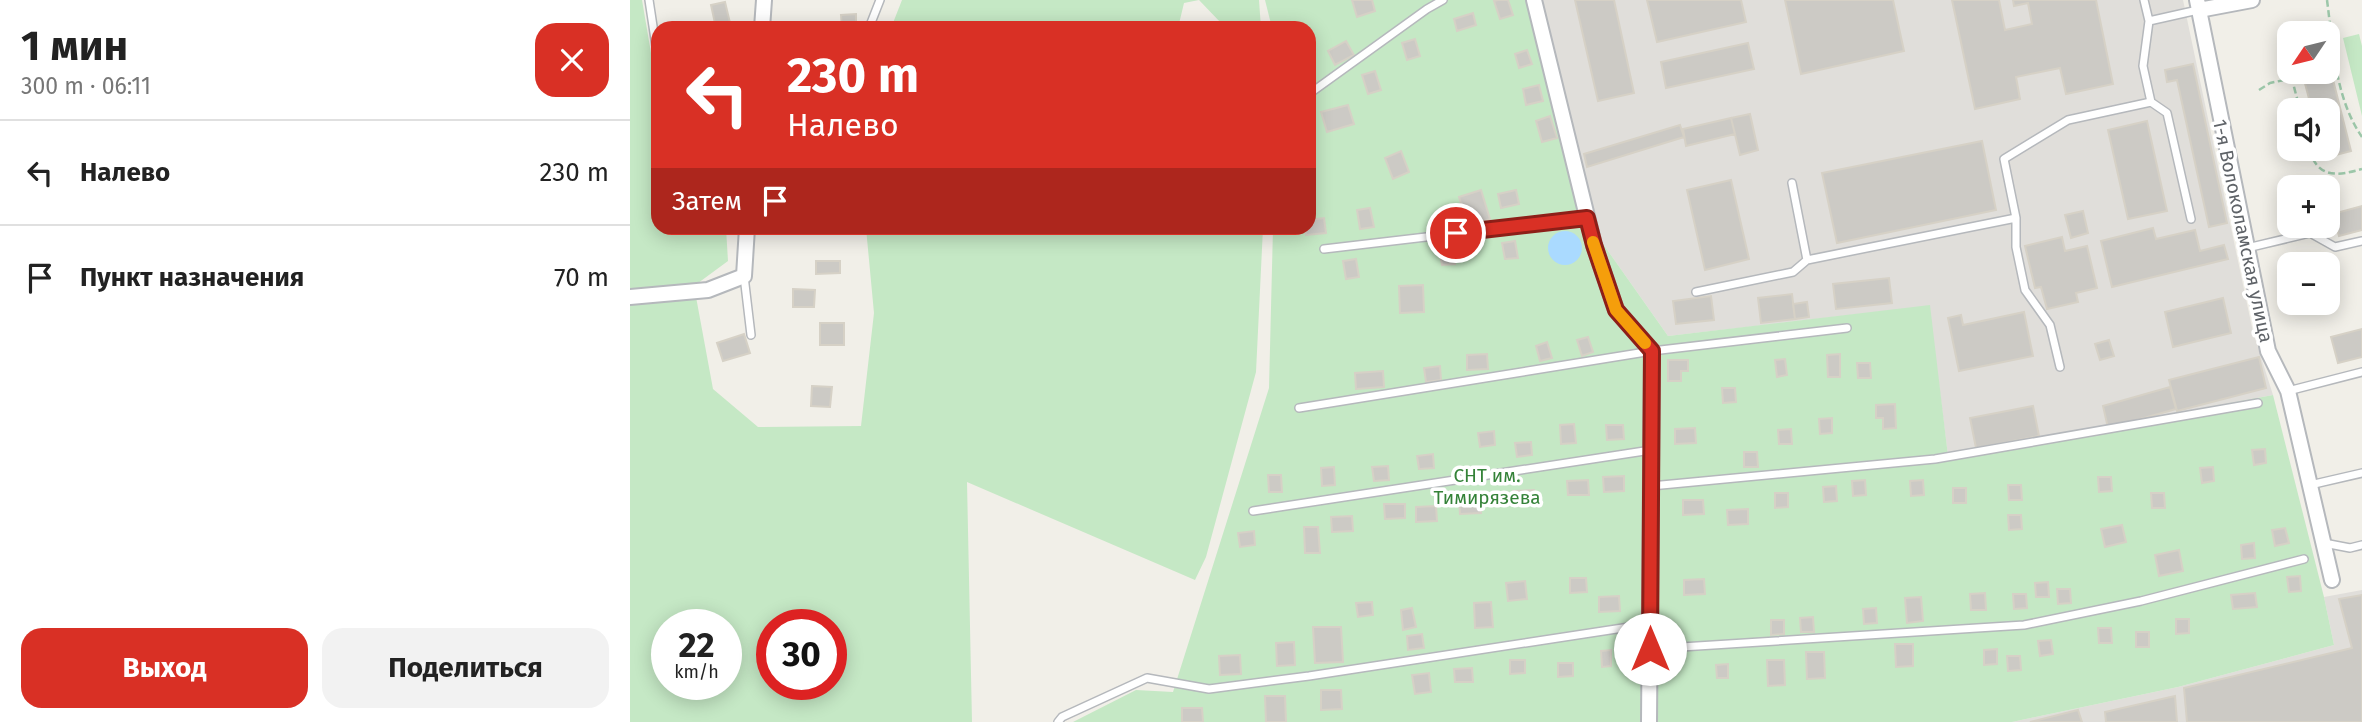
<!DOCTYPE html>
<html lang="ru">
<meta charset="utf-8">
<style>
body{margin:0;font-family:"Fira Sans",sans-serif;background:#f2f2f2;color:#222;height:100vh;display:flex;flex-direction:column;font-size:26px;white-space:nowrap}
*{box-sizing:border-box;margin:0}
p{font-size:23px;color:#767676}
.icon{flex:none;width:38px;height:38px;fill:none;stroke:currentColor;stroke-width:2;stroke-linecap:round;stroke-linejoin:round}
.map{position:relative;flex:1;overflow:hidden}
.drawer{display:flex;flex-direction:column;background:#fff;width:630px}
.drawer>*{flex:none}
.top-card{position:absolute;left:21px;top:21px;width:665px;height:214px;border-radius:21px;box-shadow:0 4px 18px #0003;background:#d93025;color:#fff;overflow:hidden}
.needle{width:46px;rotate:235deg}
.buttons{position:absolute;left:1647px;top:21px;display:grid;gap:14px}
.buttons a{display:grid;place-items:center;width:63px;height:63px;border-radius:14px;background:#fff;box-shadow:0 4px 18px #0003;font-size:35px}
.speed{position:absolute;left:21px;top:609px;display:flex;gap:14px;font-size:35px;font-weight:700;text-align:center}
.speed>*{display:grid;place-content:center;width:91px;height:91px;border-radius:50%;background:#fff;box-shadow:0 4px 18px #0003;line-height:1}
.speed small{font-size:18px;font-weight:400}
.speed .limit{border:10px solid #d22;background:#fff;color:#111}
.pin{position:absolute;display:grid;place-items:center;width:60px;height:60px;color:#fff;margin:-30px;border:4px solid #fff;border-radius:50%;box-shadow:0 2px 7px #0007}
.me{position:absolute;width:77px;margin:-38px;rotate:0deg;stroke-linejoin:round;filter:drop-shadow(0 0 5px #0008)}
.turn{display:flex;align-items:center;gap:24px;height:147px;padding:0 21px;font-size:32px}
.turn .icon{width:91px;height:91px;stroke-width:2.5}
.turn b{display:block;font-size:49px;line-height:60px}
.then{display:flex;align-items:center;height:66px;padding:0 21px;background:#0003;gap:14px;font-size:26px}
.round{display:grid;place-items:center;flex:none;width:74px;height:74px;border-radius:21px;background:#f2f2f2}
.overview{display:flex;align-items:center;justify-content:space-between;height:119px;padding:0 21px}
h1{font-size:42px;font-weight:700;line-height:52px}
.primary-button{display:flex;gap:14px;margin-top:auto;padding:14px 21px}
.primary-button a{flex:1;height:80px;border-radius:21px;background:#d93025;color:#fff;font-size:28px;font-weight:700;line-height:80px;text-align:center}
.primary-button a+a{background:#f2f2f2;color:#222}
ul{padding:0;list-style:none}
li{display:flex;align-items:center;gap:21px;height:105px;padding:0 21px;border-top:2px solid #e0e0e0}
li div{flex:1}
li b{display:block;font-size:26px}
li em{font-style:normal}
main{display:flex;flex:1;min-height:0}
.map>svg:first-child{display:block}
</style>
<main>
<section class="drawer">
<div class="overview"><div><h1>1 мин</h1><p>300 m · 06:11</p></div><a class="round" style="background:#d93025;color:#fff"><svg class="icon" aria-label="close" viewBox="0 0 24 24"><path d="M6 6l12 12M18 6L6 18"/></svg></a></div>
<ul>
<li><svg class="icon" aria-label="left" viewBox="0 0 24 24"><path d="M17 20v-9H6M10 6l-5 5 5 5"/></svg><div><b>Налево</b></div><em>230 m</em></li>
<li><svg class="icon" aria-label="arrive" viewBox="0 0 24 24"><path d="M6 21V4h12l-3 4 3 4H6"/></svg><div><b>Пункт назначения</b></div><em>70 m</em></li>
</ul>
<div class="primary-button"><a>Выход</a><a>Поделиться</a></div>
</section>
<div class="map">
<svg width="1732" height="722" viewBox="0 0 1732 722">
<rect width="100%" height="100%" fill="#f1efe8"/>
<!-- industrial -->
<path fill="#e0deda" d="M912,0H1553L1623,332L1643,395L1318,456L1299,306L1038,336L971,241Z
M1732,590V722H1382L1548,687L1704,645L1694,597Z"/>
<!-- green -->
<path fill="#c5e8c5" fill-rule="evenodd" d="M0,0H12L28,94V228H96L98,261L64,286L83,389L128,427L231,426L244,313L236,228H633L626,372L576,557L565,580L337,482L342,722H0ZM37,625H96V684H37ZM142,625H201V684H142Z
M272,0H629L631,28H593L591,23L569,0L554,3L548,28H261Z
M635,0H912L971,241L1038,336L1300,305L1318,456L1643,395L1694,597L1704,645L1548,687L1382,722H443L506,690L543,692L639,388L643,228H679V28H642Z
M1729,34L1732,46V116L1713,38Z"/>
<!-- water -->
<path fill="#aadaff" d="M918 248a17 17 0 1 1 34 0a17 17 0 1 1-34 0Z"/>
<!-- building -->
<path fill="#cccac5" stroke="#d6d1c6" stroke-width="2" d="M722,0H742L745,11L727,17Z
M868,0H878L883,15L870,19L864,1Z
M945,0H984L1004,93L968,101Z
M1017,0H1111L1116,22L1027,42Z
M1155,0H1263L1274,51L1171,74Z
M1322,0H1369L1375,30L1402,24L1398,3L1384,6L1383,0H1466L1483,84L1436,94L1430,68L1386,77L1390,99L1345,109Z
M95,2L101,27L86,28L81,5Z
M843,13L846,25L827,31L824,19Z
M226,14V28H212L211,15Z
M785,39L790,56L777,60L772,43Z
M716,41L724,55L705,65L698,51Z
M1118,43L1124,69L1036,88L1031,62Z
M897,50L902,64L889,68L885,54Z
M1698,60L1721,151L1694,158L1691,149H1698V110H1682L1672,72H1698Z
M1563,64L1597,223L1579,227L1547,80L1537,82L1535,70Z
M745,71L751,90L738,94L732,75Z
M909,85L913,101L896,105L893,89Z
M718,105L724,124L697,132L691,112Z
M1120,114L1128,150L1110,155L1101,118Z
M920,116L927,138L912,142L906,121Z
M1101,118L1105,134L1056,146L1053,129Z
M1517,121L1537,211L1498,219L1478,130Z
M1050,125L1054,137L957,167L954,154Z
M1352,141L1366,210L1207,243L1192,173Z
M771,151L779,172L763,179L755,158Z
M1101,180L1119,259L1075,270L1057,190Z
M851,190L860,219L838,226L829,197Z
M886,190L889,204L871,208L868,194Z
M1732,206V230L1709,236L1703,214Z
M740,208L744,227L730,229L727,210Z
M1453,211L1458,233L1441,238L1435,215Z
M694,218L696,233L676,235L675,228H679V220Z
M1523,228L1526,239L1565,230L1570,251L1594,245L1598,259L1482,287L1471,241Z
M1432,237L1435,251L1457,246L1467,288L1446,293L1448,302L1417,309L1411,287L1405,288L1395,246Z
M885,241L888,258L875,259L872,243Z
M822,247L825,264L812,265L809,248Z
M726,259L729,277L716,279L713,261Z
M186,261H210V273L186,274Z
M1259,278L1262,303L1206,309L1203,284Z
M793,285L794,312L770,313L769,286Z
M163,289L185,290L184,307H163Z
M1162,294L1165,319L1131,323L1128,298Z
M1081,296L1084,320L1046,324L1043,301Z
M1593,298L1601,333L1543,347L1535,312Z
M1177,302L1179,317L1165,319L1163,304Z
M1394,312L1403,356L1329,371L1318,318L1331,315L1333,325Z
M190,323H214V345H190Z
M1732,329V357L1708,363L1701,337Z
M114,334L120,353L93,361L87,343Z
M958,337L963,352L952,356L947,340Z
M1479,340L1484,356L1470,360L1465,344Z
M917,342L922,358L910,361L906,346Z
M857,354L858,369L837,370V355Z
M1210,354V377H1198L1197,355Z
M1629,357L1636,388L1547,411L1539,380Z
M1155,359L1157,375L1147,377L1145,360Z
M1038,360H1058V371H1051V381H1038Z
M1227,363H1240L1241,378H1228Z
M810,366L811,380L796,382L794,368Z
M753,371L754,387L726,389L725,373Z
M182,386L202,387L200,407L181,406Z
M1540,387L1546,409L1478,428L1473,406Z
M1092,388H1105L1106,402L1093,403Z
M1265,404L1266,428L1253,429V418H1246V405Z
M1403,406L1409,436L1346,448L1340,418Z
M1202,418V433L1190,434L1189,419Z
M944,424L946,443L931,444L930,425Z
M976,425H993L994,439L977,440Z
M1065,428L1066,443L1045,444V429Z
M1161,429L1162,444H1149L1148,430Z
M864,431L865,445L850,447L848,433Z
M901,442L902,455L887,457L885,443Z
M1635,449L1636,463L1624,465L1622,450Z
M1114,452H1127L1128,467H1114Z
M803,454L804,468L789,469L787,456Z
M758,466L759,480L744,481L742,467Z
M704,467L705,485L692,486L691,468Z
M1583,467L1584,481L1572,483L1570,468Z
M638,475H651L652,492H639Z
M994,476V491L974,492L973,477Z
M1468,477H1481L1482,491L1469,492Z
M958,480L959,495H938L937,481Z
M1235,480L1236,495L1223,496L1222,481Z
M1293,480L1294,495L1281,496L1280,481Z
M1378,485H1391L1392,500H1379Z
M1206,486L1207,501L1194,502L1193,487Z
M1323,488H1336V503H1323Z
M904,490L905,505L884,506L883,491Z
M1145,493H1158V507L1145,508Z
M1521,493H1534L1535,508H1522Z
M850,498L851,513L830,514L829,499Z
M1053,500H1073L1074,514L1053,515Z
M754,504H775V518L755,519Z
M806,506L807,521L786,522V507Z
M1118,509V524L1098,525L1097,510Z
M1378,515H1391L1392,529L1379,530Z
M722,516L723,531L702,532L701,517Z
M1492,525L1496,542L1475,547L1471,529Z
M674,527H688L690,553H675Z
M1655,528L1659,543L1645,546L1642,530Z
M624,531L625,545L610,547L608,533Z
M1624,543L1625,558L1612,559L1611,545Z
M1549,550L1553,571L1529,576L1525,555Z
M1670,576L1671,591L1659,592L1657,577Z
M940,578H956L957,592L940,593Z
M1074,579L1075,594L1054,595V580Z
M895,581L897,599L878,601L876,583Z
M1418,582L1419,597H1406L1405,583Z
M1427,589H1440L1441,603L1428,604Z
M1355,593L1356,610H1341L1340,594Z
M1625,593L1627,607L1603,609L1601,595Z
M1383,594H1396L1397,608L1384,609Z
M1732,595V722H1557L1554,688L1722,648L1709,599Z
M989,596L990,611L969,612V597Z
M1291,597L1293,621L1277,623L1275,598Z
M742,602L743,615L728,617L726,603Z
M861,602L863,627L845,628L844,603Z
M782,608L786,627L773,630L771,610Z
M1246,608L1247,623L1234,624L1233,609Z
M1183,617L1184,632H1171L1170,618Z
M1546,619H1559V633L1546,634Z
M1141,620H1154V634L1141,635Z
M683,627H711L713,662L685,663Z
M1468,628H1481L1482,643H1469Z
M1506,632H1519V647H1506Z
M792,634L794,648L778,650L777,636Z
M1421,640L1423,654L1410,656L1408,641Z
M664,642L665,665L647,666L646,643Z
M1265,644H1283V666L1266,667Z
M1367,649V664L1354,665V650Z
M981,650V666L972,667L971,651Z
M1176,652H1194L1195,678L1177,679Z
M610,655L611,674L590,675L589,656Z
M1377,656H1390L1391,670L1378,671Z
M880,660H895V673L880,674Z
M1137,660H1154L1155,685L1138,686Z
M928,663H943V676L928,677Z
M1098,664V678H1087L1086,665Z
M842,668L843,682H825L824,669Z
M799,673L801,692L785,694L782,675Z
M691,690H711L712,709L691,710Z
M635,696H655L656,722H636Z
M1545,696L1547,722H1476L1475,712Z
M552,708H572L573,722H552Z
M1448,710L1452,722H1400Z"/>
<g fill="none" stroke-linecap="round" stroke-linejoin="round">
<defs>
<path id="service" d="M19,0L28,59
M1514,0L1519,21L1568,10
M239,28L250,0
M679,94L797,9L813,0
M1521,102L1537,113L1561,219
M1162,183L1177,260L1386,218L1374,159L1438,120L1521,102L1513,66L1519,21
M1386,218V247L1395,290L1420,325L1430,367
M1617,248L1680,233L1705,247L1732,241
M694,249L957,218
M114,276L121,335
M1066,292L1163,272L1177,260
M1658,391L1732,372
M669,408L1022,351L1217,328
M1680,485L1732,473
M1021,486L1305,459L1628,403
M623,511L1021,450
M1694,543L1720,548L1732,545
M1020,649L1394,625L1511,601L1674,559
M428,722L432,717L517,678L579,689L679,676L1019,624"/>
<path id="minor" d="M904,0L964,245L986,310L1022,351L1019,722
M1567,0L1638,351L1658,391L1702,580
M1569,10L1622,0
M132,28L134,0
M0,297L78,290L114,276L117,228"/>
</defs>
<!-- service casing -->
<use href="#service" stroke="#b5b8bc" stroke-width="10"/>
<!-- minor casing -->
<use href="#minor" stroke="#b5b8bc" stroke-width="18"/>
<!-- path -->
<path stroke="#9cc7a9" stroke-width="2.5" stroke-dasharray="7 3.5" stroke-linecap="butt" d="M1697,0C1703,45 1705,98 1732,137
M1629,90L1640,83L1659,79L1663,83L1670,110
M1679,149C1688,179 1707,176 1732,169"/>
<!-- service -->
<use href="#service" stroke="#fff" stroke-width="7"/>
<!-- minor -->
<use href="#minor" stroke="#fff" stroke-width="14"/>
</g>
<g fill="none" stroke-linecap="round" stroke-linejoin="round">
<defs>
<path id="route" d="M826,233L957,218L964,245L986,310L1022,351L1020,649"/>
</defs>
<!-- route casing -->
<use href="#route" stroke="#8d1f18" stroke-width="18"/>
<!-- route -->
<use href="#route" stroke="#d93025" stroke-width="12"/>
<!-- slow -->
<path stroke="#f59e0b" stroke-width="12" d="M963,242L986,310L1015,343"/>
</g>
<g text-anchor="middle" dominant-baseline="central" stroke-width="7" stroke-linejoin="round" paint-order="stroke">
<!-- street labels -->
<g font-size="19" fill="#5f6368" stroke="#fff">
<text transform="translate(1613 231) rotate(78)">1-я Волоколамская улица</text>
</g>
<!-- park labels -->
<g font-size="19" fill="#348238" stroke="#fff">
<text x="857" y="475">СНТ им.<tspan x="857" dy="22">Тимирязева</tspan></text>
</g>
</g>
</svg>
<div class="buttons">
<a><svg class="needle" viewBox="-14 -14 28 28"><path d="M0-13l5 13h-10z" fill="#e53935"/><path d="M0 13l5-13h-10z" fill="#767676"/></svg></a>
<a><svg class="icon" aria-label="sound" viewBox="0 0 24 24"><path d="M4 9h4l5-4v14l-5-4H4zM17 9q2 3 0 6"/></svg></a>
<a>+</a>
<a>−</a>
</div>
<div class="speed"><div>22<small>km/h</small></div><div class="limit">30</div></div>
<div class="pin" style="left:826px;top:233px;background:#d93025"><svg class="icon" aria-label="arrive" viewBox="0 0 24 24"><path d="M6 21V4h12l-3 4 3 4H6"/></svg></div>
<svg class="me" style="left:1020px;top:649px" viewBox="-20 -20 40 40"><circle r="19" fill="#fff"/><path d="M0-13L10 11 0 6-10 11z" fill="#d93025"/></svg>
<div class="top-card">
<div class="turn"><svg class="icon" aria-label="left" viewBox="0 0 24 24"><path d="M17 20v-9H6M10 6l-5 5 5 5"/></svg><div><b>230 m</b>Налево</div></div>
<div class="then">Затем<svg class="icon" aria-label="arrive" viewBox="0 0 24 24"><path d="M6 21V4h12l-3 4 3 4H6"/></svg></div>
</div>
</div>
</main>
